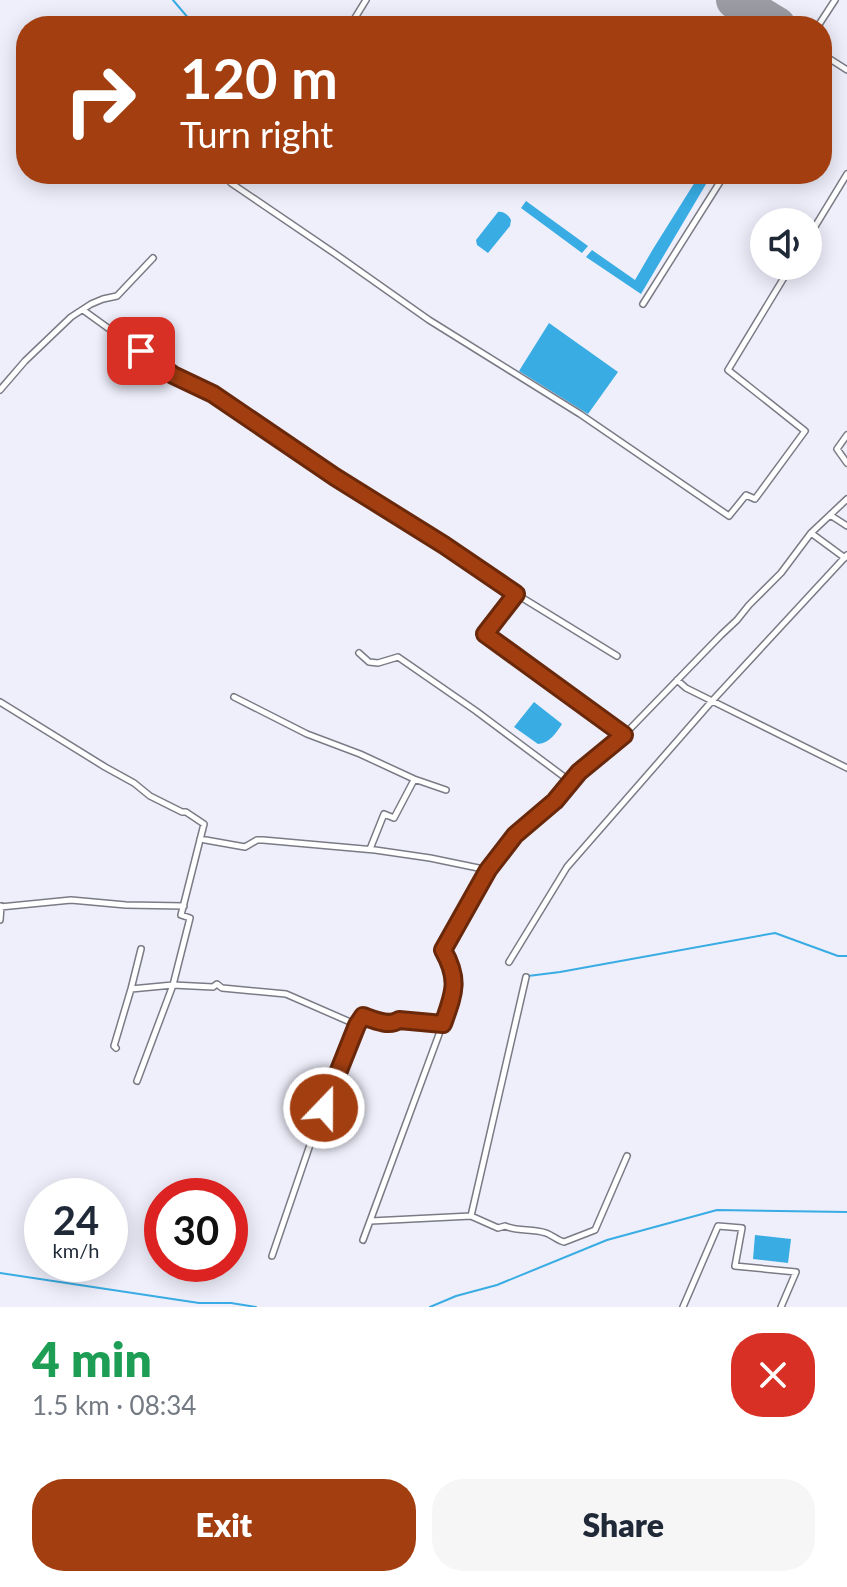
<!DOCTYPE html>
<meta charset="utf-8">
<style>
body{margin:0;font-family:Lato,sans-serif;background:#f6f6f7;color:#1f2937;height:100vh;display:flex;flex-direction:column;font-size:30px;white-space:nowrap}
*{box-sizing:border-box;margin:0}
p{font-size:26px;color:#747a83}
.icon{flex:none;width:44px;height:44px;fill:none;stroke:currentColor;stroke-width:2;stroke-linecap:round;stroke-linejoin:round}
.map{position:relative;height:1307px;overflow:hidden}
.side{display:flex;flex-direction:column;background:#fff;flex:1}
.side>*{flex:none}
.hud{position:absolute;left:16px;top:16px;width:816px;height:168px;border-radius:32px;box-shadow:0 4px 20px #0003;background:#a33e10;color:#fff;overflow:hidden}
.buttons{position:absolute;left:750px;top:208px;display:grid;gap:16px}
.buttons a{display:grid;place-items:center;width:72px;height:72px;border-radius:50%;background:#fff;box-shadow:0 4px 20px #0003;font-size:40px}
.speed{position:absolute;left:24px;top:1178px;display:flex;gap:16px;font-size:40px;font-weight:700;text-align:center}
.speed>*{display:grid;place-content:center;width:104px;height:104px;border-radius:50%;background:#fff;box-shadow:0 4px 20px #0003;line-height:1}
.speed small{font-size:20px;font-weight:400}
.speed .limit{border:12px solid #d22;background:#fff;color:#111}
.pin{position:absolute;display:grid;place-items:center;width:68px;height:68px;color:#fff;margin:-34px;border-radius:16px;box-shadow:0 4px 12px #0006}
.me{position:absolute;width:88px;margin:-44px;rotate:22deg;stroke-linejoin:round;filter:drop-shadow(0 0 6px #0008)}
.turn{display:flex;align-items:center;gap:28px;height:168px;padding:0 32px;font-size:36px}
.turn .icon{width:104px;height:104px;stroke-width:2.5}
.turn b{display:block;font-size:56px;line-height:68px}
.round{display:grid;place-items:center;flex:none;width:84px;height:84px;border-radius:32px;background:#f6f6f7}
.summary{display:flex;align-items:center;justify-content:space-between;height:136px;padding:0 32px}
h1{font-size:48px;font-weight:800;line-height:60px;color:#1e9e55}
.cta{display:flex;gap:16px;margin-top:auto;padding:16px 32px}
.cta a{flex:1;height:92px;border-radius:32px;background:#a33e10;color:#fff;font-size:32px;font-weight:800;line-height:92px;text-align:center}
.cta a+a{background:#f6f6f7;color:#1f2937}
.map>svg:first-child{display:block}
</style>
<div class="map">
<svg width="847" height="1307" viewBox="0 0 847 1307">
<rect width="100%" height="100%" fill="#eeeffb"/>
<!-- water -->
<path fill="#38ace3" d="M700,174H712L641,294L586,257L592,250L635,280L653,249Z
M526,201L588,246L582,253L521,208Z
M498,212C504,211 509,216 511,220L510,226L488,253L477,245L476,240Z
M549,323L618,372L588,414L519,371Z
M534,702L562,724C556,733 550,743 538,744L514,727Z
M755,1235L791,1239L788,1263L753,1259Z"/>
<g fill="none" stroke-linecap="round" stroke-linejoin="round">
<!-- stream -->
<path stroke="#38ace3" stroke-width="2" d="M173,0L195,26
M528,976L560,972L775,933L838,956H847
M0,1273L199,1303H231L256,1307
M430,1307L456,1296L497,1285L607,1240L717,1210L847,1212"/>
<!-- runway -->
<path stroke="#9c9ca5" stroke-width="38" d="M735,0L777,26"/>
<defs>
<path id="street" d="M350,26L366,0
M818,26L835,0
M822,54L847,70
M231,183L334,253L429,320L580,414L729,516L746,495L755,499L805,431L728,370L791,266
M808,238L847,174
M643,304L725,174
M83,310L173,375L213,394L335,477L444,545L516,594L485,634L624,735
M0,390L25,361L71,317L91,304L103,299L117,296L153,258
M847,435L837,449L847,463
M830,515L847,526
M811,533L845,558
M516,594L617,656
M359,653L369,662L378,663L398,657L476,711L571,782
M677,680L686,688L847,768
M234,697L307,734L360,754L414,779L446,790
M0,702L105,767L134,783L150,796L182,812H186L204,824L181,915L190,918L173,985L137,1081
M200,839L245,847L257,840H263L375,850L430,858L488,870
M370,849L384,814L394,818L414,780
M0,907L71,900L126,905L184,906
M0,920L1,906
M141,949L131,989L173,985L213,987L217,984L222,988L286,994L357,1025
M509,962L567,867L712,701L847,555
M116,1048L114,1046L131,989
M471,1216L526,977
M371,1221L471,1216L498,1228L505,1226C519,1232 532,1228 546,1233C552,1235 557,1240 564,1242L595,1230L627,1156
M363,1240L452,999C454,977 454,969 443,950L488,870L515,835L555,801L579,772L624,735L721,635L737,620L749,605L781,573L811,533L847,499
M272,1256L313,1136L357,1025L363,1016L379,1021L395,1024L399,1020L443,1024
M683,1307L718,1226L742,1228L735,1266L796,1272L781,1307"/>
</defs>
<!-- street casing -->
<use href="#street" stroke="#7a7b85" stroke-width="8"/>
<!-- street -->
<use href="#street" stroke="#fff" stroke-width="5"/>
</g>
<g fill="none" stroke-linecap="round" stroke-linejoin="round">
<defs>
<path id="route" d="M141,351L173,375L213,394L335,477L444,545L516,594L485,634L624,735L579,772L555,801L515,835L488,870L443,950C460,980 454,993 443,1024L399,1020C389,1027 374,1020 363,1016L357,1025L324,1108"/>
</defs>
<!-- route casing -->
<use href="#route" stroke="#6a280a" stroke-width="20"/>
<!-- route -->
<use href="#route" stroke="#a33e10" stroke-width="14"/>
</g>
</svg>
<div class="buttons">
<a><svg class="icon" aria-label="sound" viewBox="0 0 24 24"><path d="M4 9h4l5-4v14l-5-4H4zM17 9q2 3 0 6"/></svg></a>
</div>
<div class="speed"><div>24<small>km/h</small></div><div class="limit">30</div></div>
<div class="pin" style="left:141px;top:351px;background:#d93025"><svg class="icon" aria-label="arrive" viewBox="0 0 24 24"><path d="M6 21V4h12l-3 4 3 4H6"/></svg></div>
<svg class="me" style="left:324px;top:1108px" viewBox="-20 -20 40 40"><circle r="17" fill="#a33e10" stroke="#fff" stroke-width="3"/><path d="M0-11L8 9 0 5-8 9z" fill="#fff"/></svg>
<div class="hud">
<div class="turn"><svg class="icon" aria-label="right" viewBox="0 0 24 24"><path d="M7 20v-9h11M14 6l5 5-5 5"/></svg><div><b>120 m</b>Turn right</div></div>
</div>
</div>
<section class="side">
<div class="summary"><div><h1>4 min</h1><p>1.5 km · 08:34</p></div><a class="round" style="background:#d93025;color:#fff"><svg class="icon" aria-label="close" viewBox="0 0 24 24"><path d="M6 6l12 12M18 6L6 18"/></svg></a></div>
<div class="cta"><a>Exit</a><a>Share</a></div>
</section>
